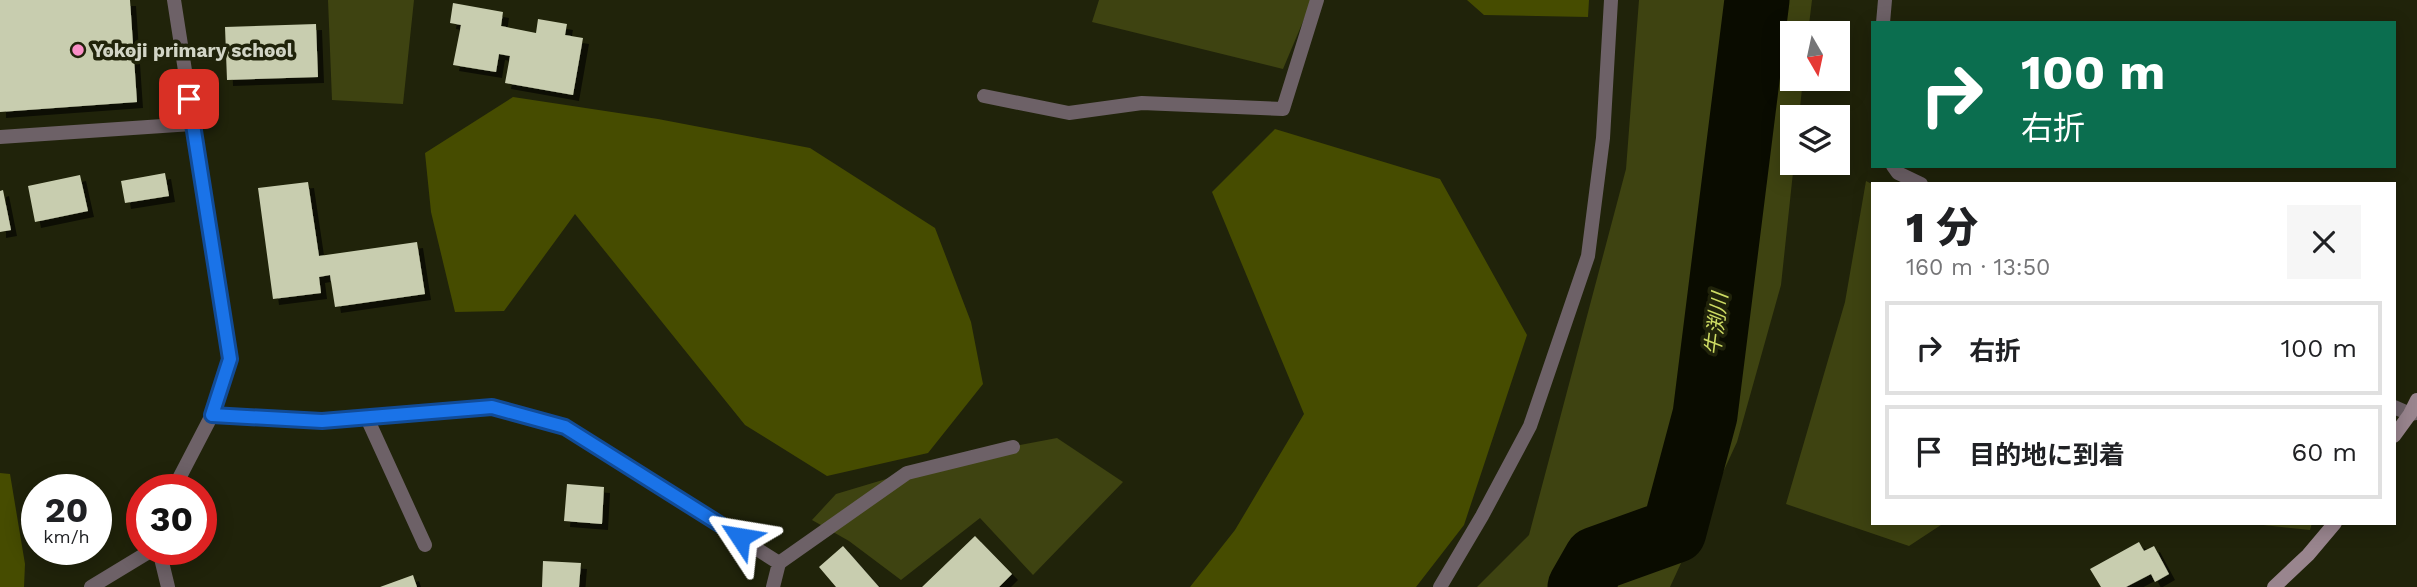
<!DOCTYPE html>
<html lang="ja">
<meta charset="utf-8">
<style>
body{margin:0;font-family:"Work Sans","Noto Sans JP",sans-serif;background:#f6f6f6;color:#202124;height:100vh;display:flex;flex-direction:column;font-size:26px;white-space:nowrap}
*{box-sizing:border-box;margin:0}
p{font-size:23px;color:#757577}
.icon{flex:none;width:38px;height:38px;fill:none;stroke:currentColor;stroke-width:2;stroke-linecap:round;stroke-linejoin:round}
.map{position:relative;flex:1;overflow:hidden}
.sheet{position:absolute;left:1871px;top:182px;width:525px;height:343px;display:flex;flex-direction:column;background:#fff;border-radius:0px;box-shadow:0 4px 18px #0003}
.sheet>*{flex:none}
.guide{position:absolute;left:1871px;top:21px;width:525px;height:147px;border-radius:0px;box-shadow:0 4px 18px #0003;background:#0b6e4f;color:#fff;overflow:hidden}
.needle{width:46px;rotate:171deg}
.buttons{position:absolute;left:1780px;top:21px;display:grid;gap:14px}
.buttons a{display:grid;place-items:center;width:70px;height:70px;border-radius:0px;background:#fff;box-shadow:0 4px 18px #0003;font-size:35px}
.speed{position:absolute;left:21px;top:474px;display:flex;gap:14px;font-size:35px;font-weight:700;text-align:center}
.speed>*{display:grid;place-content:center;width:91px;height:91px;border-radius:50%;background:#fff;box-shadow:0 4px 18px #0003;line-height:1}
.speed small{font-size:18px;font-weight:400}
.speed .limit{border:10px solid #d22;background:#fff;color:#111}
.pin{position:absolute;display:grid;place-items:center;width:60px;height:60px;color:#fff;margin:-30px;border-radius:14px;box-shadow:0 4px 10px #0006}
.me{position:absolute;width:77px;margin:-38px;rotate:303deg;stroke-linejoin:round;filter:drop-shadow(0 0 5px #0008)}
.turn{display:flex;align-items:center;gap:24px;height:147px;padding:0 35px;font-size:32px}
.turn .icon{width:91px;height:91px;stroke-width:2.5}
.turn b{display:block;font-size:49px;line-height:60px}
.round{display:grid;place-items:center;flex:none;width:74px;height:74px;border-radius:0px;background:#f6f6f6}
.summary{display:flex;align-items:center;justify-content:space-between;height:119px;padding:0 35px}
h1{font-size:42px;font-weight:800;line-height:52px}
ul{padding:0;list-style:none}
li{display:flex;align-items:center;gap:21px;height:94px;margin:0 14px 10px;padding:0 21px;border:4px solid #e0e0e0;border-radius:0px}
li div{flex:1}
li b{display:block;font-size:26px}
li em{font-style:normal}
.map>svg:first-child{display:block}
</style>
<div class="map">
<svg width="2417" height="587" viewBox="0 0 2417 587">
<defs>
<filter id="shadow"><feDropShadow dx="6" dy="6" stdDeviation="0" flood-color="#0009"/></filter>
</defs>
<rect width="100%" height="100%" fill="#20230a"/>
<!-- green -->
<path fill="#3e4311" d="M328,0H414L403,104L332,100Z
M1099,0H1312L1283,69L1092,22Z
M1639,0H1812L1808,33H1792V79H1803L1799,117H1792V163H1794L1781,285L1737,442L1670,587H1477L1529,535L1626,169Z
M1866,181L1872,184V523H1944L1909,546L1786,504L1845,302Z
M1057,438L1123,482L1033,575L980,518L901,580L849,541L812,520L836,494L966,455Z
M2245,523H2312L2310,530Z"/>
<!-- forest -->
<path fill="#464c00" d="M1467,0H1589L1588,17L1484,15Z
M513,97L658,119L810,148L935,228L971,322L983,384L928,453L827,476L745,425L575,214L504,311L455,312L431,212L425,153Z
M1275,129L1440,179L1527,335L1464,525L1416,587H1190L1235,530L1304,414L1212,192Z
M0,473L10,474L25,564L24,587H0Z"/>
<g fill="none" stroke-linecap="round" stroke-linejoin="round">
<!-- river -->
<path stroke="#0a0c00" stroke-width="65" d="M1580,587L1596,559L1674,531L1705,415L1757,0"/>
</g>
<!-- building -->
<path fill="#c8cdaf" filter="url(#shadow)" d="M0,0H130L137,102L0,112Z
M453,3L503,12L501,26L536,33L538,19L567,24L565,35L583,38L573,95L505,83L510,56L499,54L496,72L453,65L461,25L450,23Z
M316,24L318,77L227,80L225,27Z
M165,173L169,196L125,203L121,181Z
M80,175L88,211L35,222L28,186Z
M308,182L319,256L417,242L425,294L335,307L330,275L319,277L321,293L273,299L258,188Z
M3,190L11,230L0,232V191Z
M567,484L604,487L602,524L564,521Z
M975,536L1012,574L999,587H922Z
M2139,542L2144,551L2154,546L2169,574L2155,582L2151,574L2126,587H2101L2090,569Z
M843,546L879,587H836L819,567Z
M543,561L581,563L579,587H542Z
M413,575L417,587H380Z"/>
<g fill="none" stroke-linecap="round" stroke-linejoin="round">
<!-- lane -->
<path stroke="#6d6167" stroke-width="14" d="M984,96L1069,113L1142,103L1283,109L1317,0
M367,418L425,545
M779,563L907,473L1013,447
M91,587L152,550"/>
<!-- street -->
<path stroke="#6d6167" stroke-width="14" d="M1883,23L1885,0
M0,137L192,124
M1893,166L1898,173L1921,184
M2394,407L2410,414L2417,413
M212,415L322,421L492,407L565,427L779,563L773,587
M173,490L212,415L230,359L174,0
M159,550L168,587
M1440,587L1482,516L1530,426L1588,256L1603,138L1611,0"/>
<!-- secondary -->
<path stroke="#99858e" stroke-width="14" d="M2394,436L2410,414L2417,400
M2274,587L2308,555L2335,523"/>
</g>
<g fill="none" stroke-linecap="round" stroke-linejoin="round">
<defs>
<path id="route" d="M189,99L230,359L212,415L322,421L492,407L565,427L740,537"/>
</defs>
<!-- route casing -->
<use href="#route" stroke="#114b97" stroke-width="18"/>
<!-- route -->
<use href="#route" stroke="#1a73e8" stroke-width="12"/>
</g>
<!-- markers -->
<circle fill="#fa8fc7" stroke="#20230a" stroke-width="2.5" cx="78" cy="50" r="7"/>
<g text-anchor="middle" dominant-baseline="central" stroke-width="7" stroke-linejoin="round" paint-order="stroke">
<!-- poi labels -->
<g font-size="19" font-weight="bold" fill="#d2d5c6" stroke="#20230a" text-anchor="start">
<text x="92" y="50">Yokoji primary school</text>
</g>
<!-- water labels -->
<g font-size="21" font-style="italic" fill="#cddb63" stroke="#20230a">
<text transform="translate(1716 324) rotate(-83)">牛渕川</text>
</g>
</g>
</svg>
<div class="buttons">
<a><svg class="needle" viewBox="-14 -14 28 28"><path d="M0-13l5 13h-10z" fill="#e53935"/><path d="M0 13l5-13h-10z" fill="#757577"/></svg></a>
<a><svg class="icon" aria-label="layers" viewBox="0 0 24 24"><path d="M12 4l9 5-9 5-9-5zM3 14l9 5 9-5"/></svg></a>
</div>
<div class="speed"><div>20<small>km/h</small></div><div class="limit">30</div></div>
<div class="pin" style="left:189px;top:99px;background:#d93025"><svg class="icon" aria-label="arrive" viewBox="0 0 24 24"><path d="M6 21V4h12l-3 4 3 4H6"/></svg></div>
<svg class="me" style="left:740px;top:537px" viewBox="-20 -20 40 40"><path d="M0-17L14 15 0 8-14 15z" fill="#1a73e8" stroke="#fff" stroke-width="4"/></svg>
<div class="guide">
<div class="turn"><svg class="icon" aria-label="right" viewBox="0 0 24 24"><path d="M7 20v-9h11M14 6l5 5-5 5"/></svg><div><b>100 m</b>右折</div></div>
</div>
<section class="sheet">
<div class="summary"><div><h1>1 分</h1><p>160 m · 13:50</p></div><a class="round"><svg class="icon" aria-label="close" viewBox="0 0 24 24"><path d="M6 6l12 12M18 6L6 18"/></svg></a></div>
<ul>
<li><svg class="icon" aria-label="right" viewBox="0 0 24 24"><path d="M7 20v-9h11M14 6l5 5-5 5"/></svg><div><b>右折</b></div><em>100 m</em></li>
<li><svg class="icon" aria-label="arrive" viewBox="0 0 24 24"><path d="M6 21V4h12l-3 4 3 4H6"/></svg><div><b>目的地に到着</b></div><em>60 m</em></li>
</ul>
</section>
</div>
